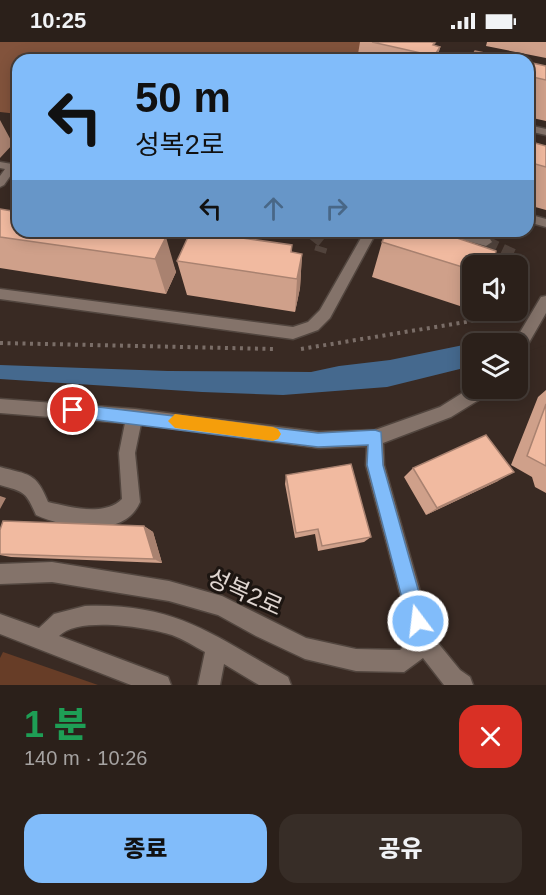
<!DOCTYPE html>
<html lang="ko">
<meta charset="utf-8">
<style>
body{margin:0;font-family:Arial,"Noto Sans KR",sans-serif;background:#372d27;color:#f1f3f6;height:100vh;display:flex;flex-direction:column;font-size:22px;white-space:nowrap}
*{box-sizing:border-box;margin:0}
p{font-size:20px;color:#a6a3a2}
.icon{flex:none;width:33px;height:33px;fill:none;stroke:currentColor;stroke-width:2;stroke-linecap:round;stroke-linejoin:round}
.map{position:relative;height:643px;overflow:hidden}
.side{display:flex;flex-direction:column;background:#2b201a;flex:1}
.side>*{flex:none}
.top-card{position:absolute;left:12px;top:12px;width:522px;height:183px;border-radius:18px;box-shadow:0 3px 15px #0003,0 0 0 2px #473e39;background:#81bcfa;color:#111;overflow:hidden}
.controls{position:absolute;left:462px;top:213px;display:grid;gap:12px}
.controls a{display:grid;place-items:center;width:66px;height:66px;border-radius:12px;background:#2b201a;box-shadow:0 3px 15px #0003,0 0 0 2px #473e39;font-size:30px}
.pin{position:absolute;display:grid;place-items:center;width:51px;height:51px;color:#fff;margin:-26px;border:3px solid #fff;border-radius:50%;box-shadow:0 2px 6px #0007}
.me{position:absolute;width:66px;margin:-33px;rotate:345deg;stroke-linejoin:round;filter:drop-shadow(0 0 4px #0008)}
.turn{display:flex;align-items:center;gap:21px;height:126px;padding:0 24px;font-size:27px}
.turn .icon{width:78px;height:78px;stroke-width:2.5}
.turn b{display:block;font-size:42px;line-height:51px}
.lanes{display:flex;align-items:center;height:57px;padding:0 24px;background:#0003;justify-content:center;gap:30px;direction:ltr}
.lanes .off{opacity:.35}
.round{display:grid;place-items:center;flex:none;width:63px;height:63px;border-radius:18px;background:#372d27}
.headline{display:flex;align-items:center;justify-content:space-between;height:102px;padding:0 24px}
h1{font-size:36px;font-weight:800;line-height:45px;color:#1e9e55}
.primary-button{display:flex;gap:12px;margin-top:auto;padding:12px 24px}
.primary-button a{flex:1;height:69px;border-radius:18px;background:#81bcfa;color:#111;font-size:24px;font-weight:800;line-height:69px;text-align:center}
.primary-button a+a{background:#372d27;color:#f1f3f6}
.status{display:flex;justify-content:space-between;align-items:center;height:42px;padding:0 30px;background:#2b201a;direction:ltr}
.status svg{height:16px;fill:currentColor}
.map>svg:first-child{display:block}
</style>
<div class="status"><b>10:25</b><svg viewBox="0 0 49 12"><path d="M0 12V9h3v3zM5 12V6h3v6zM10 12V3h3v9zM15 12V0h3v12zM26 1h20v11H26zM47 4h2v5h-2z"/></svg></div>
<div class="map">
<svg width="546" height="643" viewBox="0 0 546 643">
<rect width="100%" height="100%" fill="#392a23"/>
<!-- green -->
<path fill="#673d27" d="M3,610L98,643H0V616Z"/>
<!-- forest -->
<path fill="#82533c" d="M0,0H423L352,18H18V72L0,70Z"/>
<!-- water -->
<path fill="#45698e" d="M546,280L518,302H472V324L387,345L283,353L202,350L0,337V323L168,329L311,330L339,324L390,318L483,299Z"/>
<!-- pier -->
<path fill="#392a23" d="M546,277V303L518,313V302L502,301L507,289Z"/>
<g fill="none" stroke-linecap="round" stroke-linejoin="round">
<!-- minor-tunnel -->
<path stroke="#52443d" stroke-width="12" stroke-dasharray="12 6" stroke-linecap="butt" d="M295,189L313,192L323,200L320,210
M486,200L516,214L522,225L520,234"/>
<defs>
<path id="minor" d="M528,83L546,87V93L528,89Z
M0,120L18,123L4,143L0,145V134L5,127L0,126Z
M528,172L546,177V185L528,180Z
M365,189H377L330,276L318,288L293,297L0,257V247L293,285L308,280L320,268Z
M439,189H461L490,197L492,200L486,204L441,192Z
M546,254V271L523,311L518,313V302H513L541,255Z
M472,345L493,346L490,351L451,375L383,401L384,423L433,595L460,628L470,635L473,643H444L423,616L404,630L356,629L305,617L256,594L218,573L169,559L52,540L0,542V522L52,520L169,539L222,554L306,596L356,607L400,608L412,597L366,423L367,404L319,406L141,382L135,411L140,460C124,498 65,486 36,473C26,450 25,450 0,443V425C29,433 36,430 48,460C70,465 104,475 122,457L119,411L125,381L0,371V357L135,367L319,390L375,388L440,365Z
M85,564C177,561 212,593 288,635L291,643H259L224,622L220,643H198L205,610C194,604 183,597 172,593C148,585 78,574 59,594L168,635L171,643H131L0,592V572L39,586L54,572Z"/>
</defs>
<!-- minor casing -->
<use href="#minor" stroke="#52463f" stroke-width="3"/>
<!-- path -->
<path stroke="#7a6d67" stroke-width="4" stroke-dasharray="3 4.5" stroke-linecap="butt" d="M0,301L275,307
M301,307L521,271"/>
<!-- minor -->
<use href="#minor" fill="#84736a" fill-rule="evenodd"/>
</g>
<!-- wall -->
<path fill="#cfa08a" d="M360,0H431L434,3L440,5L437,18H357Z
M487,0H546V16L486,4Z
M528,20L546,24V79L528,75Z
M528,99L546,104V168L528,163Z
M0,167L18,189H161L176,230L166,252L0,226Z
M197,196L292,203V210L302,212L300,246L295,270L187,253L177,219Z
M382,200L472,224V262L469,267L372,235Z
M546,348V451L535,445L532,435L511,423L538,355Z
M413,426L498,439L426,473L404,435Z
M286,433L371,495L364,500L318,509L315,492L295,496L285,442Z
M144,484L153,490L162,521L11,515L0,513V488Z"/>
<!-- shaded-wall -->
<path fill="#a98270" d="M440,5L437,18H433L434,14Z
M0,78L13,102L0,116Z
M161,189L164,199L166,195L176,230L166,252L155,217L159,195Z
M302,212L300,246L295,270L297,237Z
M514,430L498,439L426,473L437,466Z
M0,454L6,456L0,467Z
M144,484L153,490L162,521L154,517Z"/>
<!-- building -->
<path fill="#f1baa0" stroke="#a98270" stroke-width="1.5" d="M372,0H431L435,1L433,3L440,5L434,14Z
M475,9L519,18H470Z
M528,20L546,24V38L528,34Z
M528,99L546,104V125L528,120Z
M0,167L18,170V189H161L159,195H166L155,217L0,195Z
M387,189H436L496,209L493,224H472V228L382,200Z
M200,190L292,203L291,210L302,212L297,237L177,219L188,195L197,196Z
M546,362V424L527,414Z
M486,393L514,430L437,466L413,426Z
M351,422L371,495L322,504L318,487L296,491L286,433Z
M3,479L144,484L154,517L0,512V488Z"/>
<!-- route -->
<path fill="#81bcfa" stroke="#547aa2" stroke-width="1.5" d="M73,362L318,391L375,388L381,390L383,423L427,579L424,586L418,588L411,586L408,579L367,423L368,403L318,405L73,375L65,368Z"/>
<!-- slow -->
<path fill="#f59e0b" d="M175,372L273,385L278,387L281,392L278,397L273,399L175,386L168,379Z"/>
<g text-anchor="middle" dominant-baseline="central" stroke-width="6" stroke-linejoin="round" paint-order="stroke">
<!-- near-street labels -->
<g font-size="24" fill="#e0d6d1" stroke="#1c1511">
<text transform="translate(245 550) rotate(24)">성복2로</text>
</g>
</g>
</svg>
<div class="controls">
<a><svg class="icon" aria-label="sound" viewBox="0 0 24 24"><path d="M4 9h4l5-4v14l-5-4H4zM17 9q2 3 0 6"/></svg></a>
<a><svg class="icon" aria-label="layers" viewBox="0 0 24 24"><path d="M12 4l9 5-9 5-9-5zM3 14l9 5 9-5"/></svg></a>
</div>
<div class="pin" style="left:73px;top:368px;background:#d93025"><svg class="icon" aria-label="arrive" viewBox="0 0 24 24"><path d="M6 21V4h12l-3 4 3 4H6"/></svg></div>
<svg class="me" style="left:418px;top:579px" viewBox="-20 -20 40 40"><circle r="17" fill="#81bcfa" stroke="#fff" stroke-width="3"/><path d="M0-11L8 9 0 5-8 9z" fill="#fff"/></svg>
<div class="top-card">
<div class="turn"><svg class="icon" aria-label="left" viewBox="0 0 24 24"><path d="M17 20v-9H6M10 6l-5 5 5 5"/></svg><div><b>50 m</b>성복2로</div></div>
<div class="lanes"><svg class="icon" aria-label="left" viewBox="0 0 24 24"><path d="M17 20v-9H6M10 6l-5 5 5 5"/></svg><svg class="icon off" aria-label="ahead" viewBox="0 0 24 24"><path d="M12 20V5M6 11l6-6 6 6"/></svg><svg class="icon off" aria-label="right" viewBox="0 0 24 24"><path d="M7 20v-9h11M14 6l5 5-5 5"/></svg></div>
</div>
</div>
<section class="side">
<div class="headline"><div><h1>1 분</h1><p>140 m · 10:26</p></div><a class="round" style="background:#d93025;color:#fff"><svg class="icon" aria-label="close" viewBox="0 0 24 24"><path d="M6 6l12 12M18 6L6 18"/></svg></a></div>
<div class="primary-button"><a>종료</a><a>공유</a></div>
</section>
